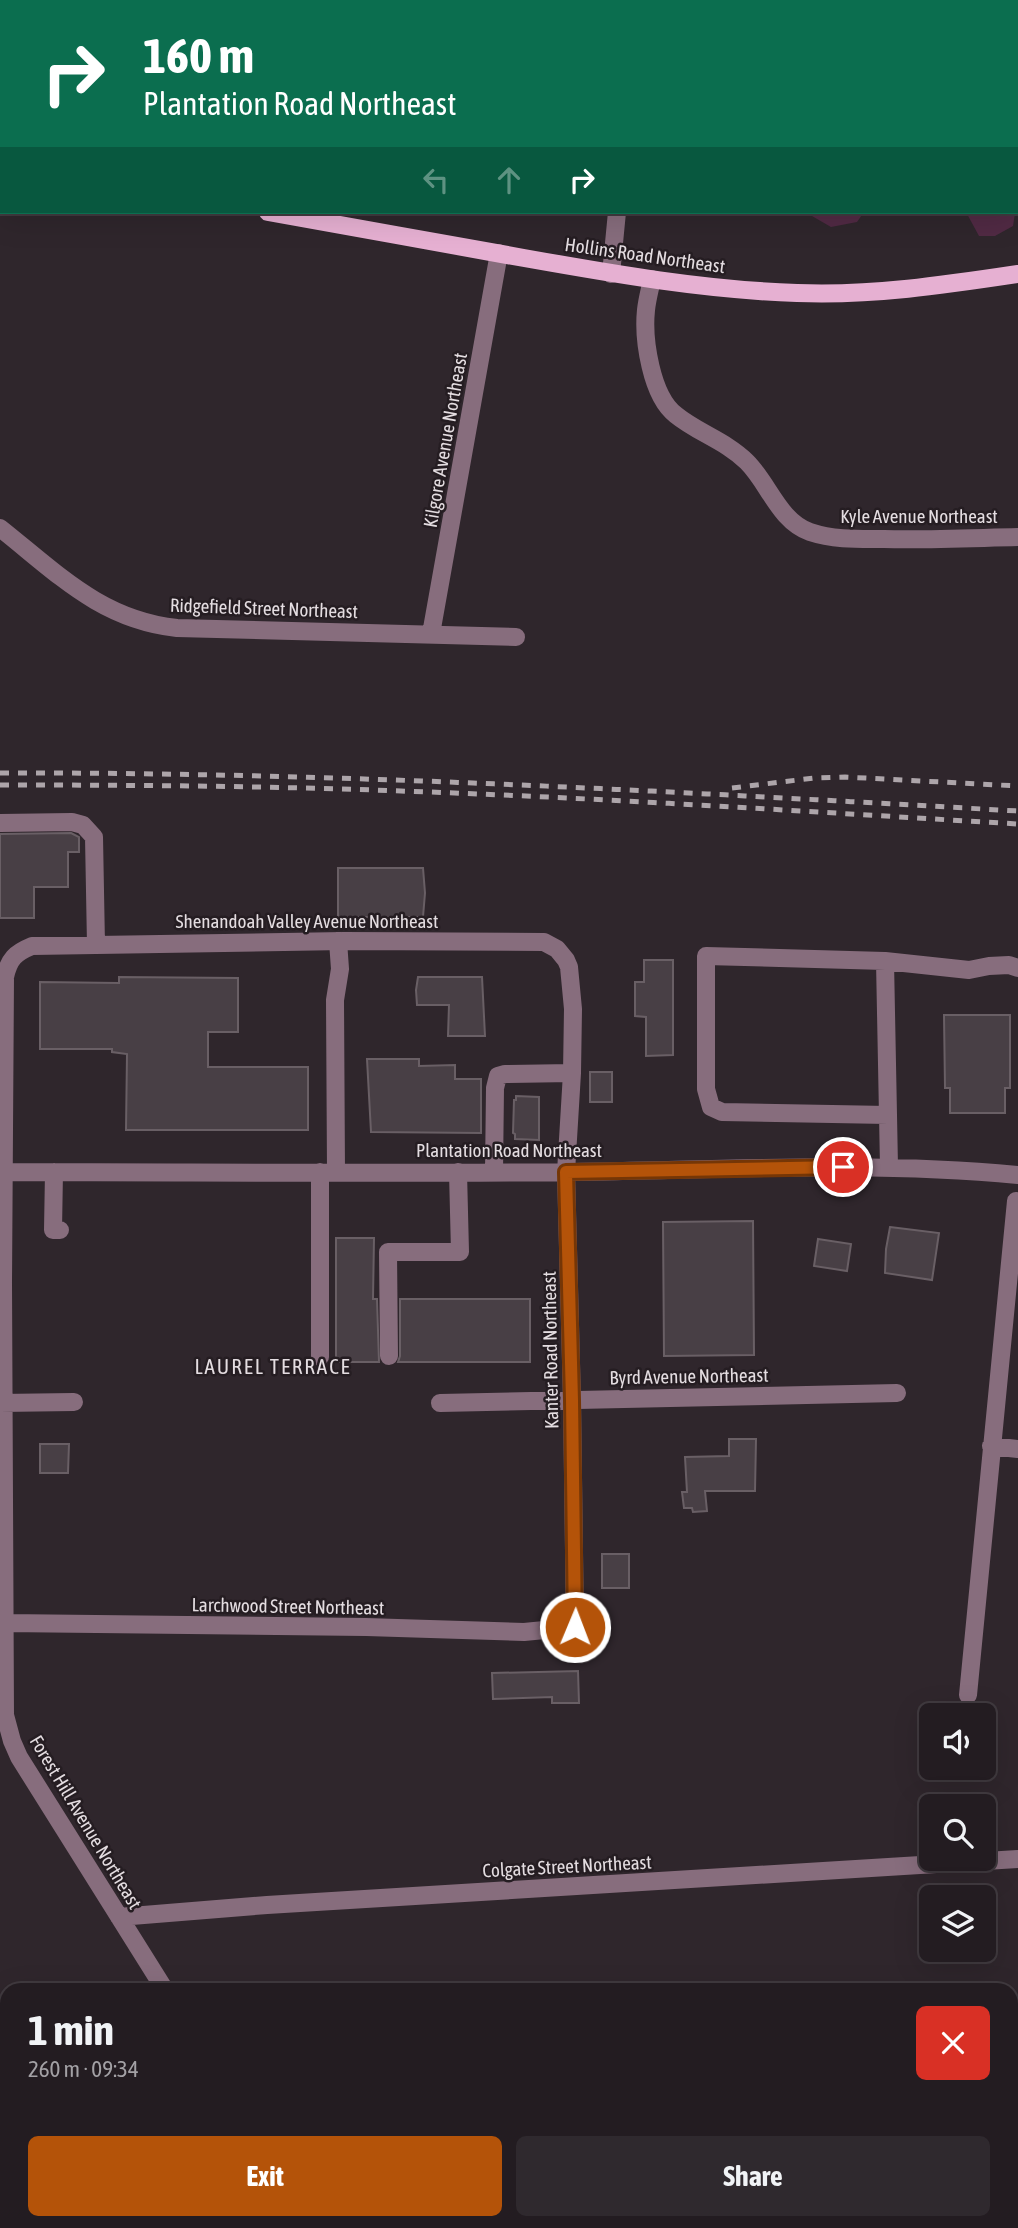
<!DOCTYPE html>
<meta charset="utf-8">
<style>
body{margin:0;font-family:"Asap Condensed",sans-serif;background:#2f292e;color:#f1f3f6;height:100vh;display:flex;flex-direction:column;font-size:26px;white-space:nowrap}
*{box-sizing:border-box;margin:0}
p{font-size:23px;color:#a3a1a5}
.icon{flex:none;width:38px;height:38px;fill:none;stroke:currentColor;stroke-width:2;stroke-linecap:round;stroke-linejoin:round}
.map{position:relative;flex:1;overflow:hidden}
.sheet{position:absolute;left:0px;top:1983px;width:1018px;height:247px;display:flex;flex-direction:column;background:#231c21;border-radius:21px 21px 0 0;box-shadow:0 7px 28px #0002,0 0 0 2px #403a3f}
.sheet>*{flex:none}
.top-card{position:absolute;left:0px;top:0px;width:1018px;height:214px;box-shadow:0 7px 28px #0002,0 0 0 2px #403a3f;background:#0b6e4f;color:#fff;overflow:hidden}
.fabs{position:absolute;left:919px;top:1703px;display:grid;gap:14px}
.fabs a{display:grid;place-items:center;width:77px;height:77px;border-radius:10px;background:#231c21;box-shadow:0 7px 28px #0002,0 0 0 2px #403a3f;font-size:35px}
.pin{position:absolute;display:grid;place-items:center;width:60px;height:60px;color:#fff;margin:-30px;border:4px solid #fff;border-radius:50%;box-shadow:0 2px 7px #0007}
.me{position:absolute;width:77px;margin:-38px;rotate:1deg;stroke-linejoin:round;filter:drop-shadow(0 0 5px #0008)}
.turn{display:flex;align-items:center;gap:24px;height:147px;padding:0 28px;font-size:32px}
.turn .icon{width:91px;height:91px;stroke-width:2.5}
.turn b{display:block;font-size:49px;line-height:60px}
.lanes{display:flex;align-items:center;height:66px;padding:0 28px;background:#0003;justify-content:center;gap:35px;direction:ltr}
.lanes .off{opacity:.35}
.round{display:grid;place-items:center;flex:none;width:74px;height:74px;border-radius:10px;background:#2f292e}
.head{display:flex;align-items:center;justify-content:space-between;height:119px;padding:0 28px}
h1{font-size:42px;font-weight:700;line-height:52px}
.action{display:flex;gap:14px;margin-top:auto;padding:14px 28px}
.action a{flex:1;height:80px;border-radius:10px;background:#b45309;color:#fff;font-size:28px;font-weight:700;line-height:80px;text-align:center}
.action a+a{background:#2f292e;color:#f1f3f6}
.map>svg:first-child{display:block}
</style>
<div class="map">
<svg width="1018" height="2228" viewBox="0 0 1018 2228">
<rect width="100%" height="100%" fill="#2f262c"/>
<!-- green -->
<path fill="#512a44" d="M665,0H1018V186L1017,188V2H666Z
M805,212H864L857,222L831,227Z
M966,212H1015V213L1013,226L995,236H979Z"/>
<!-- building -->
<path fill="#483f45" stroke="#695f65" stroke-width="2" d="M71,833L79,837V852H68V887H34V918H0V834Z
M338,868H423L425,893L423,917H338Z
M644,960H673V1055L646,1056V1017L635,1016V982H644Z
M119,977L238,978V1032H208V1067H308V1130H126L127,1054L112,1052V1049H40V982L119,983Z
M418,977H482L485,1036H448L449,1005H417L416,990Z
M944,1015H1010V1088H1005V1113H950V1088H945Z
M367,1059H419V1066L455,1065V1079H481V1133L371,1132Z
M590,1072H612V1102H590Z
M516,1096L539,1097V1140L515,1139V1134L513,1133L514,1100H516Z
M753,1221L754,1355L664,1356L663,1222Z
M890,1227L939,1233L932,1280L885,1273L886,1249Z
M336,1238H374L373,1299H377L379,1362H336Z
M818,1239L851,1244L847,1271L814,1266Z
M400,1299H530V1362H398L400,1356Z
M729,1439H756L755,1491H705L707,1511L693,1512L692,1508H684L682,1492H687L685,1457L729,1456Z
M40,1444H69L68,1473H40Z
M602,1554H629V1588H602Z
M578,1671L579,1703H552V1697L493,1699L492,1673Z"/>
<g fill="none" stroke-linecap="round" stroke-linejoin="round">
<!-- minor -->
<path stroke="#876d7d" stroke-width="18" d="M90,0L91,2
M607,0V2
M611,274L617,212
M652,279C650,289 647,300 646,310C643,339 651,396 676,415C698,433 726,441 747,462C769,484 779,521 810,532C834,540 859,539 884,539C929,540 973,538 1018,537
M0,528C57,573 101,620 177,628L516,637
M431,634L499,253
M0,823L72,822L83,825L94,837L96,945
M885,961L969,970L989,966L1009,965L1018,968
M888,1115L885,961L706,956V1089L711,1107L722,1112L888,1115L889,1167
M0,1172C191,1172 382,1174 573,1172C721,1170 870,1161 1018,1175
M54,1172L53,1230H60
M320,1172V1357
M336,1172L335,1000L340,969L338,941
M494,1172L495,1088L498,1076L505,1074L572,1073
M389,1356L388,1252H460L458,1172
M0,1403L74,1402
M440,1403L897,1393
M991,1446L1018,1449
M0,1623H5L366,1627L524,1632L575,1627L572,1400L566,1172L572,1073L573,1009L569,967L566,960L557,949L544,942L344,941L32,946C15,953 9,959 5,977L3,1283L5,1715L12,1741L19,1757L165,1990
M968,1695L1016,1201
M119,1917L267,1905L1018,1859
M1012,2116H1018
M308,2222L312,2228"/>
<!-- major -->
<path stroke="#e6b0d2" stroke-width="18" d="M0,164L2,165
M268,212C353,227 439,243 524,258C614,274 705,290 797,293C871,296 945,285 1018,274"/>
<!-- rail -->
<path stroke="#ada5aa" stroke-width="5" stroke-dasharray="9 9" stroke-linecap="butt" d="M0,773C340,772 679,792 1018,811
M0,785C134,785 268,786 401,791C607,798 812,812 1018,824
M732,788L814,778L845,777L1018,786"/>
</g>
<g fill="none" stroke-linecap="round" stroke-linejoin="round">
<defs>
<path id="route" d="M575,1627L572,1400L566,1172L843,1167"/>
</defs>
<!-- route casing -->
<use href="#route" stroke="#753606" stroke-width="18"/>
<!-- route -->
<use href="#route" stroke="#b45309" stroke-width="12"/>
</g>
<g text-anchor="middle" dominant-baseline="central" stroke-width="5" stroke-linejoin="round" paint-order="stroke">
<!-- street labels -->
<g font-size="19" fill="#e4dde1" stroke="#251d22">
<text transform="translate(645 255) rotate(8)">Hollins Road Northeast</text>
<text transform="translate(445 440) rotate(-80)">Kilgore Avenue Northeast</text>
<text x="919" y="516">Kyle Avenue Northeast</text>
<text transform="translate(264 608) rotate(2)">Ridgefield Street Northeast</text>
<text x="307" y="921">Shenandoah Valley Avenue Northeast</text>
<text x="509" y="1150">Plantation Road Northeast</text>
<text transform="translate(550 1350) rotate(-91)">Kanter Road Northeast</text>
<text transform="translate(689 1376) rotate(-1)">Byrd Avenue Northeast</text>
<text transform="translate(288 1606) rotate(1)">Larchwood Street Northeast</text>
<text transform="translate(86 1822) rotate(59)">Forest Hill Avenue Northeast</text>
<text transform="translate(567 1866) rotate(-3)">Colgate Street Northeast</text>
</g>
<!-- neighbourhood labels -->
<g font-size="21" letter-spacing="2" fill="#e4dde1" stroke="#251d22">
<text x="273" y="1366">LAUREL TERRACE</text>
</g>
</g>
</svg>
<div class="fabs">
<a><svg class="icon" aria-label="sound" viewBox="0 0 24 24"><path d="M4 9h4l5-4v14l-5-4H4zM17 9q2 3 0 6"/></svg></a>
<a><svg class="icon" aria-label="search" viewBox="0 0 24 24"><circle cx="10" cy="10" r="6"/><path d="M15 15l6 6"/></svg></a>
<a><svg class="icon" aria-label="layers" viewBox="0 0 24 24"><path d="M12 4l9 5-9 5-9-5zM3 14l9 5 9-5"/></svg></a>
</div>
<div class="pin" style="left:843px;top:1167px;background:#d93025"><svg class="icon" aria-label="arrive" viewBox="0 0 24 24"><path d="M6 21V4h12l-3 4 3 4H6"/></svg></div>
<svg class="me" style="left:575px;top:1627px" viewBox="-20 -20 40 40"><circle r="17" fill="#b45309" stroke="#fff" stroke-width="3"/><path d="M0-11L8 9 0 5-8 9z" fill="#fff"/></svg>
<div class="top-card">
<div class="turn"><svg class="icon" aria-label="right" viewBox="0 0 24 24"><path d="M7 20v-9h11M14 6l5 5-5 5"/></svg><div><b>160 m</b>Plantation Road Northeast</div></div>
<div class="lanes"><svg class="icon off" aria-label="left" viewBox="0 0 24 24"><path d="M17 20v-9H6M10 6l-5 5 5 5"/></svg><svg class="icon off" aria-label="ahead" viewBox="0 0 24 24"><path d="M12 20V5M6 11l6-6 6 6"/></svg><svg class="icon" aria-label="right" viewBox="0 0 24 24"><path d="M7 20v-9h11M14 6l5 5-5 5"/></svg></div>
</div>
<section class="sheet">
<div class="head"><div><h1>1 min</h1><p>260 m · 09:34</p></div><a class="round" style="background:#d93025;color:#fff"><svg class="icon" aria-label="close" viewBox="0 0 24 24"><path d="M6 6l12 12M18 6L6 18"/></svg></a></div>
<div class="action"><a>Exit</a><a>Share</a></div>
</section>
</div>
